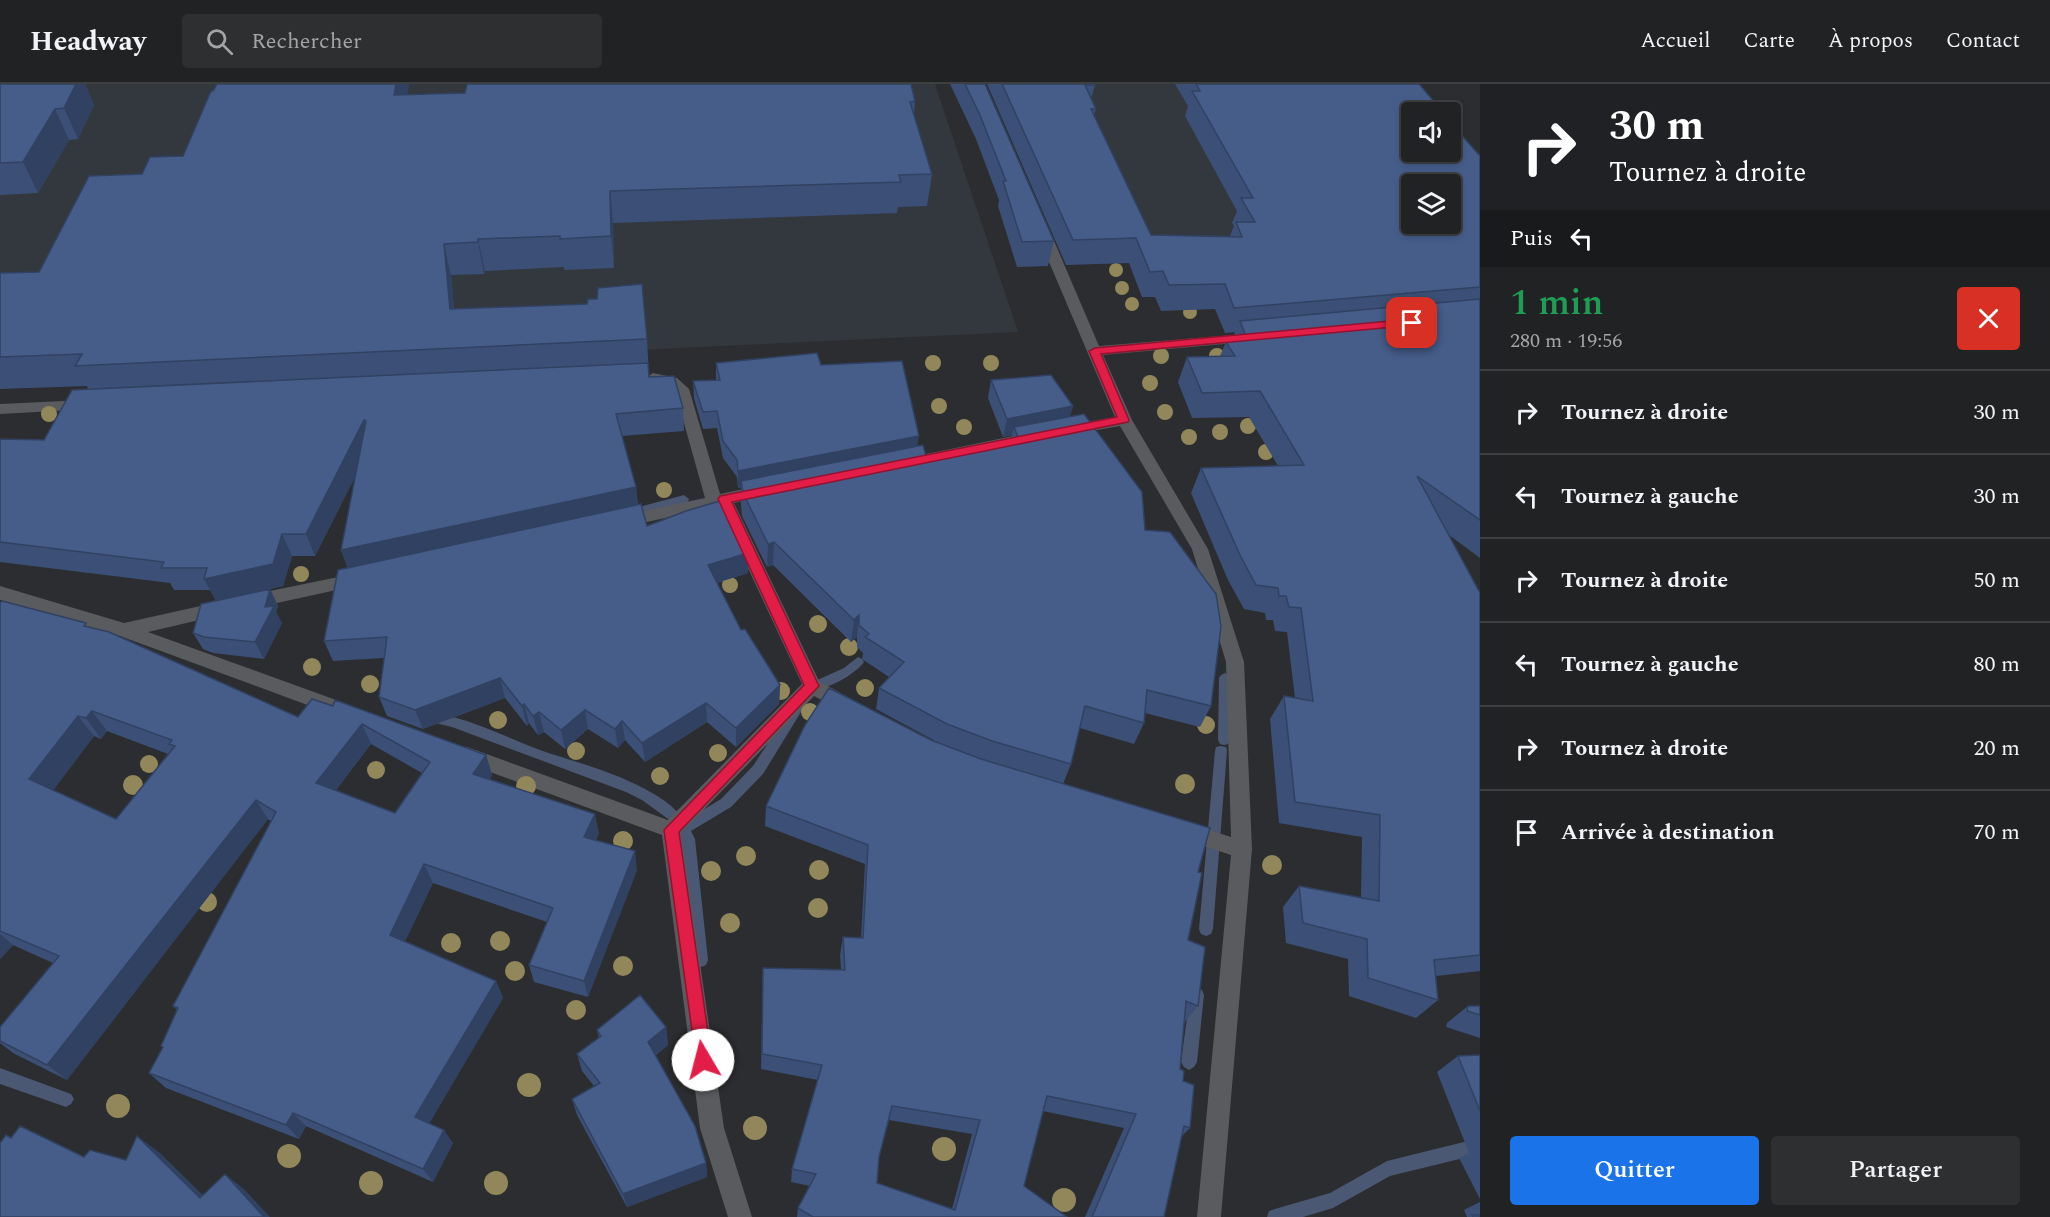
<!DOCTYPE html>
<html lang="fr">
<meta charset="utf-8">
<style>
body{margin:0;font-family:Spectral,serif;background:#2d2f31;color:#f1f3f6;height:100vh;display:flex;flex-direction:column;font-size:22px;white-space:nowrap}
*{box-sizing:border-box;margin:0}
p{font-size:20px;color:#a2a4a6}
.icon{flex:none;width:33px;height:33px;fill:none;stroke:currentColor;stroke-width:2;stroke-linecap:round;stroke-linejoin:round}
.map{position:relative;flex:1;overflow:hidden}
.details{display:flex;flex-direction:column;background:#202224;width:570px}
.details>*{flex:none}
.guide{background:#202124;color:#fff;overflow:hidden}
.fabs{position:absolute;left:1401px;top:18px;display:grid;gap:12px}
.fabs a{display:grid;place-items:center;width:60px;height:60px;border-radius:6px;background:#202224;box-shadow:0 3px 9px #0003,0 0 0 2px #3d3f41;font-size:30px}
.pin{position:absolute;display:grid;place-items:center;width:51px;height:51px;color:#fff;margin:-26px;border-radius:12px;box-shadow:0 3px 9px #0006}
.me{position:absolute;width:66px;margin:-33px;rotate:352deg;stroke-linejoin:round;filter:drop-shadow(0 0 4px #0008)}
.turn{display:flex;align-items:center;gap:21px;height:126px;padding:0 30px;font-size:27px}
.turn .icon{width:78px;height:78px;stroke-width:2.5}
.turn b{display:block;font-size:42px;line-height:51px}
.then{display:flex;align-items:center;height:57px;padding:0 30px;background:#0003;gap:12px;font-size:22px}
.round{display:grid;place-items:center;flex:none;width:63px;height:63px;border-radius:6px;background:#2d2f31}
.overview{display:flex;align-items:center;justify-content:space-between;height:102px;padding:0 30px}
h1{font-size:36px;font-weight:600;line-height:45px;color:#1e9e55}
.primary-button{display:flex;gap:12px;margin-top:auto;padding:12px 30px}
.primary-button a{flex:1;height:69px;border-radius:6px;background:#1a73e8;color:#fff;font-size:24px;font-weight:600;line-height:69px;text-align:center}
.primary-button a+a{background:#2d2f31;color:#f1f3f6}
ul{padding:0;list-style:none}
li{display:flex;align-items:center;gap:18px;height:84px;padding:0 30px;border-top:2px solid #3d3f41}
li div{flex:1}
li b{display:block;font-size:22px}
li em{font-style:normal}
header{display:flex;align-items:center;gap:36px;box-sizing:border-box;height:84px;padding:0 30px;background:#202224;border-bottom:2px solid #3d3f41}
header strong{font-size:28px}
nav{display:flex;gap:33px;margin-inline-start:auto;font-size:21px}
.search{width:420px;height:54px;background:#2d2f31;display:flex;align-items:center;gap:15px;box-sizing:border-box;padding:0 21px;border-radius:6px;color:#a2a4a6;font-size:22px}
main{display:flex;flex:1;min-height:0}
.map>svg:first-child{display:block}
</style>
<header>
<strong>Headway</strong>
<div class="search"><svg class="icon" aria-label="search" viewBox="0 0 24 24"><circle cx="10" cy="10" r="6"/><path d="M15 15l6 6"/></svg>Rechercher</div>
<nav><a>Accueil</a><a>Carte</a><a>À propos</a><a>Contact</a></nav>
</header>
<main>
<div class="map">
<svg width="1480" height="1133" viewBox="0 0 1480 1133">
<rect width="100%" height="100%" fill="#2b2d30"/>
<!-- built -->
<path fill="#33383f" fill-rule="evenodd" d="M0,0H935L1018,248L0,296Z
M1050,0H1374L1412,68H1427L1480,134V147L1123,161ZM1412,100H1450V140H1412Z"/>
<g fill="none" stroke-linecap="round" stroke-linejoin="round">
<!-- stream -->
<path fill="#4b5873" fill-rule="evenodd" d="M684,411L689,415L688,418L628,434L623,430L624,427Z
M858,573L862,575L864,578C857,589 825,608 813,604L811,601L813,598L844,584Z
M1225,589L1229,591L1231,594L1230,656L1228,660L1224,661L1220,660L1218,656L1219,594L1221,591Z
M798,618L802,619L804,623L763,690L731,723L691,747L695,755L708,876L706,881L701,883L696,881L694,876L681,755L675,740L642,716L626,708L452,643L427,637L425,633L427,629C434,627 445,631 453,633C483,641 511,655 540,666C571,677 605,685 635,700C648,706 678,722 681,735L685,737L721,715L753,682L794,619Z
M1221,662L1226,663L1227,667L1213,845L1211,850L1206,852L1201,850L1199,845L1215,667L1216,663Z
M1197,904L1202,906L1204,911L1197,978L1194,983L1189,986L1184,983L1181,978L1190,911L1192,906Z
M0,984L71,1010L74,1015L71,1020L66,1023L0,1000Z
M1480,1054V1070L1390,1092L1333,1124L1303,1133H1267L1269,1127L1275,1125L1330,1109L1387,1077Z"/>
<!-- minor -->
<path fill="#595b5e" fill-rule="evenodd" d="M1042,141L1049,145L1099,262L1257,249L1264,253L1257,257L1103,271L1132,336L1208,465L1244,578L1252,765L1221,1133H1197L1231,771L1177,753L1174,747L1177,741L1184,738L1231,753L1226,578L1192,465L1120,342L1069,351L1061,346L1069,341L1115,333L1035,145Z
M653,289L677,294L689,305L720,410L763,401L769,403L771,407L769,411L734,419L819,597L855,617L857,622L855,627L848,630L814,612L681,749L724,1044L752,1133H728L700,1044L662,751L460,677L457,671L460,665L467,663L668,736L802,600L719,422L620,444L614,442L612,438L614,434L620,432L705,414L675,307L668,301L648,297L646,294Z
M86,316L94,321L91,325L0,330V320Z
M1033,348L1041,353L1038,357L902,385L896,384L894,380L896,376L902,375Z
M358,489L364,490L367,495L364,500L250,525L244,523L241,518L244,513L250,511Z
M0,502L124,539L223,517L229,519L232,524L229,529L148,548L347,620L349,625L347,630L340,633L120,552L0,516Z"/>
</g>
<!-- trees -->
<g fill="#92875a">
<circle cx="1116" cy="186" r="7"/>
<circle cx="1122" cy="204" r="7"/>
<circle cx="1132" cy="220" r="7"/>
<circle cx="1190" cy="228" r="7"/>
<circle cx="1161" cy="272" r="8"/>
<circle cx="1217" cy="272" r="8"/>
<circle cx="933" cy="279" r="8"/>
<circle cx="991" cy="279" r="8"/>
<circle cx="1150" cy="299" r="8"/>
<circle cx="939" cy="322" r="8"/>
<circle cx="1165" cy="328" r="8"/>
<circle cx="49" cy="330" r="8"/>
<circle cx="1248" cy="342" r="8"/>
<circle cx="964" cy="343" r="8"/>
<circle cx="1220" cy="348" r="8"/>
<circle cx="1189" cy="353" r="8"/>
<circle cx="1266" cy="368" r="8"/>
<circle cx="664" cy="406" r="8"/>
<circle cx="301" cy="490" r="8"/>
<circle cx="730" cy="501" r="8"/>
<circle cx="818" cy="540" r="9"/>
<circle cx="849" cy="563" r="9"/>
<circle cx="312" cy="583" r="9"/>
<circle cx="370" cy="600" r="9"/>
<circle cx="865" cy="604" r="9"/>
<circle cx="781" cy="607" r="9"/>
<circle cx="810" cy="628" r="9"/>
<circle cx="498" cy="636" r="9"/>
<circle cx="1206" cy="641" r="9"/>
<circle cx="576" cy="667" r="9"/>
<circle cx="718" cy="669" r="9"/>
<circle cx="149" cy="680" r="9"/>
<circle cx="376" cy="686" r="9"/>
<circle cx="660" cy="692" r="9"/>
<circle cx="1185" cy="700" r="10"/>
<circle cx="133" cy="701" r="10"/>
<circle cx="526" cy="702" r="10"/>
<circle cx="623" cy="757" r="10"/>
<circle cx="746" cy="772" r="10"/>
<circle cx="1272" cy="781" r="10"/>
<circle cx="819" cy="786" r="10"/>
<circle cx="711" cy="787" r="10"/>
<circle cx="207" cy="818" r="10"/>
<circle cx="818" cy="824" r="10"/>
<circle cx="730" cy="839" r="10"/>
<circle cx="500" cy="857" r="10"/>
<circle cx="451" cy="859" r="10"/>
<circle cx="623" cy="882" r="10"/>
<circle cx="515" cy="887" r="10"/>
<circle cx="576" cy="926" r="10"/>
<circle cx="529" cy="1001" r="12"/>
<circle cx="118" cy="1022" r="12"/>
<circle cx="755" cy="1044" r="12"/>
<circle cx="944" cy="1065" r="12"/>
<circle cx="289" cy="1072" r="12"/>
<circle cx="371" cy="1099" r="12"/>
<circle cx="496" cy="1099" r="12"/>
<circle cx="1064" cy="1116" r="12"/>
</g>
<!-- wall -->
<path fill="#3c5077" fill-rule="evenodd" d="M0,0H85L94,21L78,55L69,56L38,109L0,111Z
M217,0H409L407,11L915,17L914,30L932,90L927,122L898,123L897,129L613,139L614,184L564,186V183L485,187L484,190L451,191L454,225L647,255L649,293L683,324L684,347L622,352L636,403L638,421L647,442L748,469V489L717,499L741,546L780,601L779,620L736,663L707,638L645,678L625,656L618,664L588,645L565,665L544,648L538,651L529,639L527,642L505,614L423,645L387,632L379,613L384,574L333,577L324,557L348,484L341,466L356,391L315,472H292L283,502L270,505L278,522L276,528L282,539L264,575L213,569L203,565L193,549L216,517L210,506H174L170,499L0,478V355L44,356L88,305L87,302L0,305V189L39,188L142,90L183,72Z
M950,0H985L1054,157L1048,182L1017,183L998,122L999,116L976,55Z
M987,0H1094L1095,1L1091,15L1096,25L1094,31L1151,151L1230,152L1234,142L1232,139L1237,127L1185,32L1188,22L1175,0H1419L1480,72V474L1449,451L1480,509V887L1436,892L1438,916L1416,934L1349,912L1348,875L1286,859L1283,823L1299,802L1361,814L1362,753L1279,739L1270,635L1284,612L1295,614L1287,548L1275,547L1273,536H1266L1265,529L1244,525L1228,496L1191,409L1201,384L1278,382L1249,333L1192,334L1178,298L1187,273L1220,272L1226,258H1231L1235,248L1225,249L1215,225L1161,227L1155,213H1142L1129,179L1066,181Z
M716,279L821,281L917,362L927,376L1010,359L1012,351L1003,353L988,314L991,296L1073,322L1070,332L1145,446L1211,622L1200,643L1145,629L1144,639L1134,660L1080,644L1071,680L1063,700L1198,788L1188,856L1198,922L1184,939L1180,985L1183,997L1190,1044L1182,1052L1164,1133H1085L1124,1044L1043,1027L1024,1102L1067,1133H797L798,1124L810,1102L791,1098L792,1085L818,996L761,985L763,884L841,885L840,871L843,853L861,854L865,780L765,742L766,722L931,656L939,659L876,625L879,604L889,593L862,575L863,569L857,563V553L851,558L773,481L767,483L742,432L741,420V404H738L737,393L723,374L717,344L703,345L694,314L693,297L716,296ZM889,1036L972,1050L952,1125L877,1099L879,1073Z
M0,519L89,543L298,633L312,615L486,671L492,691L489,696L599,749L596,756L637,786L588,913L534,898L529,881L547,838L433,799L405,857L496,897L503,914L429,1039L453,1059L433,1098L306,1042L299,1055L166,1004L149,989L163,964L177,926L173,922L271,737L268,735L67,996L13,969L0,959V943L53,879L13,861L0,875ZM107,647L168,670L116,735L53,706L94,652L101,655ZM371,660L422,689L395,729L336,706Z
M1468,922H1480V954L1446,943L1447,939Z
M666,943L668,961L656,971L706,1079L707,1093L627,1123L577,1031L572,1015L594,1002L582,987L577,970L599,954L597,946Z
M1480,971V1115L1459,1074L1469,1069L1437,988L1458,972Z
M1480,1118V1133H1467L1464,1126Z"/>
<!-- shaded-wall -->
<path fill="#314161" d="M76,0H85L94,21L78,55L64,24Z
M396,0H409V1L401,41L394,11Z
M55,25L69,56L38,109L23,78Z
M610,107L613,139L614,184L611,152Z
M478,155L485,187L484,190L478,158Z
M444,160L451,191L457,257L450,225Z
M1073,322L1068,340L1014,343L1012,351L1003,353L1007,335Z
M364,336L372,359L315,472L306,450Z
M919,352L916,369L741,397V404H738V387Z
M636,403L638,425L349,488L341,466Z
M282,450L292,472L283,502L270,505L278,522L276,528L282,539L264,575L255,558L216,517L204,495Z
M774,458L773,481L767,483L768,460Z
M748,469V489L708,501V481Z
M859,531L857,553L851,558L854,536Z
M500,594L505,614L423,645L415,626Z
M780,601L779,620L736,663V644Z
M706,619L707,638L645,678L642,659Z
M524,620L529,639L527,642L522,622Z
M585,626L588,645L565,665L561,646Z
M92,627L107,647L101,655L86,634Z
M539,628L544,648L538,651L533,632Z
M78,632L94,652L47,715L29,695Z
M622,637L625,656L618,664L615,645Z
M362,640L371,660L326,718L316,699Z
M486,671L492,691L479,710L473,690Z
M256,716L268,735L67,996L47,981Z
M595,730L599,749L588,772L584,753Z
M635,767L637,786L588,913L584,897Z
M424,780L433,799L400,868L390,851Z
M0,850L13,861L0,875Z
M496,897L503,914L425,1047L415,1033Z
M666,943L668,961L651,975L648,958Z
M293,1029L306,1042L299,1055L286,1041Z
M444,1046L453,1059L433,1098L423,1085Z
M137,1052L160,1069L221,1129L200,1114Z
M706,1079L707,1093L627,1123L623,1110Z
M225,1090L245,1106L270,1133H264Z"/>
<!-- building -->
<path fill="#465d8a" stroke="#314161" stroke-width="1.5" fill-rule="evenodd" d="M0,0H76L64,24L55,25L23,78L0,79Z
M217,0H396L394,11L465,9L467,0H911L915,17L910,18L932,90L899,91L901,98L610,107L611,152L560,155V152L478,155V158L444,160L450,225L587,220L588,215H597L598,204L642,200L647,255L75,282L82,270L0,273V189L39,188L89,92L142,90L150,73L183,72L211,7H213Z
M965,0H985L1054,157L1022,158L1003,97H1006L980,31Z
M1002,0H1094L1095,1H1085L1096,25H1091L1151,151L1242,153L1236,138H1255L1241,114H1253L1192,7H1200L1196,0H1419L1443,28H1412V68H1450V38L1480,72V203L1234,224L1225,200L1169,201L1163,187L1150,188L1136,154L1073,156ZM1412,100H1450V140H1412Z
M1480,215V436L1417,392L1480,509V871L1434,876L1438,916L1368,894L1367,855L1303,839L1299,802L1379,817L1380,731L1295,718L1284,612L1313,617L1301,524L1289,523L1286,512H1279L1278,504L1256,501L1240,471L1201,384L1304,381L1260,307L1202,309L1187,273L1235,272L1226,258L1247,255L1240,237Z
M817,269L821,281L902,277L919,352L738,387L737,376L723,357L717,327L703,328L693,297L720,296L716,279Z
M648,279L649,293L674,292L683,324L616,330L636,403L341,466L366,337L364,336L306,450H282L273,480L204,495L207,484H161L164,478L0,458V355L44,356L72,306Z
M1051,291L1073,322L1007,335L991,296Z
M1084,330L1142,408L1145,446L1170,448L1216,510L1221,542L1211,622L1147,606L1144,639L1085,622L1071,680L992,657L947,640L879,604L904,578L865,553L869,550L859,541V531L854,536L774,458L768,460L743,409L741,397L923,361L927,376L1017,358L1014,354L1018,353L1014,343Z
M723,416L748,469L708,481L741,546L745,545L780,601L736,644L706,619L642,659L622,637L615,645L585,626L561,646L539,628L533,632L524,620L522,622L500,594L415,626L379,613L387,553L324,557L338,486L641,420L647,442L686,427Z
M270,505L265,523L274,522L255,558L204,553L193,549L201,520Z
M2,517L86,539L84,542L109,548L298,633L312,615L333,622L335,616L486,671L473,690L595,730L584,753L635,767L584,897L529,881L553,824L424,780L390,851L496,897L415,1033L444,1046L423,1085L293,1029L286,1041L149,989L163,963L161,962L178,924L173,922L276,728L256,716L47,981L0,957V943L59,872L0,847V519ZM92,627L172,656L169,660L175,662L116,735L29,695L78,632L86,634ZM362,640L430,678L395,729L316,699Z
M829,604L931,656L981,675L1210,744L1198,788L1202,789L1188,856L1205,863L1198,922L1186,917L1180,985L1184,987L1183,997L1194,1001L1190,1044L1184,1042L1164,1133H1092L1136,1030L1047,1012L1024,1102L1067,1133H813L798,1124L816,1090L792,1085L822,981L762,970L763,884L845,886L843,853L863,854L868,761L766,722L805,641ZM892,1022L980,1036L955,1126L877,1099L879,1073Z
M640,911L666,943L648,958L695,1042L706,1079L623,1110L572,1015L600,999L577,970L601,952L597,946Z
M1468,922H1480V931L1467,927Z
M1480,971V1027L1458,972Z
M20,1042L84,1073L90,1066L126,1076L137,1052L200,1114L225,1090L264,1133H0V1059L6,1051L11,1054Z
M1472,1131H1480V1133H1473Z"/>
<!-- route -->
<path fill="#e11d48" stroke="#92132f" stroke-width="1.5" d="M1412,235L1417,239L1416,241L1101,270L1129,336L1128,338L732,418L819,602L679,748L712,976L709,982L703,984L697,982L664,746L804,601L718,415L720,412L1117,333L1089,267L1095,264Z"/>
</svg>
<div class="fabs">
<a><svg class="icon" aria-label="sound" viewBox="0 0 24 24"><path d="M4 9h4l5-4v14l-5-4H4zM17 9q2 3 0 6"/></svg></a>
<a><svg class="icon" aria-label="layers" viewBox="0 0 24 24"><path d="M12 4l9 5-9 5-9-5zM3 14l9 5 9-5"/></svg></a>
</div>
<div class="pin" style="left:1412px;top:239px;background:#d93025"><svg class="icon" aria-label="arrive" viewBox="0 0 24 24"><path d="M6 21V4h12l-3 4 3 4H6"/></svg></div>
<svg class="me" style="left:703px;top:976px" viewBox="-20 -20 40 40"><circle r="19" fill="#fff"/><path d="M0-13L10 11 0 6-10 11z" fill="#e11d48"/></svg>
</div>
<section class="details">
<div class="guide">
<div class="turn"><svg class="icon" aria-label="right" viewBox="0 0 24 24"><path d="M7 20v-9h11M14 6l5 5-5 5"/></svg><div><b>30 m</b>Tournez à droite</div></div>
<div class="then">Puis<svg class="icon" aria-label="left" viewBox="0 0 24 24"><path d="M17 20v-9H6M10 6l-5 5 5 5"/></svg></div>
</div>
<div class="overview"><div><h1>1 min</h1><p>280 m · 19:56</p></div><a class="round" style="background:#d93025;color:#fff"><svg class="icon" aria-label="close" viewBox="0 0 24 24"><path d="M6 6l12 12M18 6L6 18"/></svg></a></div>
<ul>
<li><svg class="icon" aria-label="right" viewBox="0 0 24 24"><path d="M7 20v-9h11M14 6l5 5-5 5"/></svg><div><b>Tournez à droite</b></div><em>30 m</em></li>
<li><svg class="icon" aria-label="left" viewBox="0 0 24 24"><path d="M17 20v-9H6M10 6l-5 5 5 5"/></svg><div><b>Tournez à gauche</b></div><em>30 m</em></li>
<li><svg class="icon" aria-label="right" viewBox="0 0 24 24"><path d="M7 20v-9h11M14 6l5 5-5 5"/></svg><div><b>Tournez à droite</b></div><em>50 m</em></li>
<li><svg class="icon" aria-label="left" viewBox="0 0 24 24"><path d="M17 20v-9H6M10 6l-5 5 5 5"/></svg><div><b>Tournez à gauche</b></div><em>80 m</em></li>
<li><svg class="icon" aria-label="right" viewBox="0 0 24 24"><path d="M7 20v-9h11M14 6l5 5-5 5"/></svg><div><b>Tournez à droite</b></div><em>20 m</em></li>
<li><svg class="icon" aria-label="arrive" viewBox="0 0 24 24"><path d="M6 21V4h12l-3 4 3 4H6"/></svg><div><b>Arrivée à destination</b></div><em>70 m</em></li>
</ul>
<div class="primary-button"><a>Quitter</a><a>Partager</a></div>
</section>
</main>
